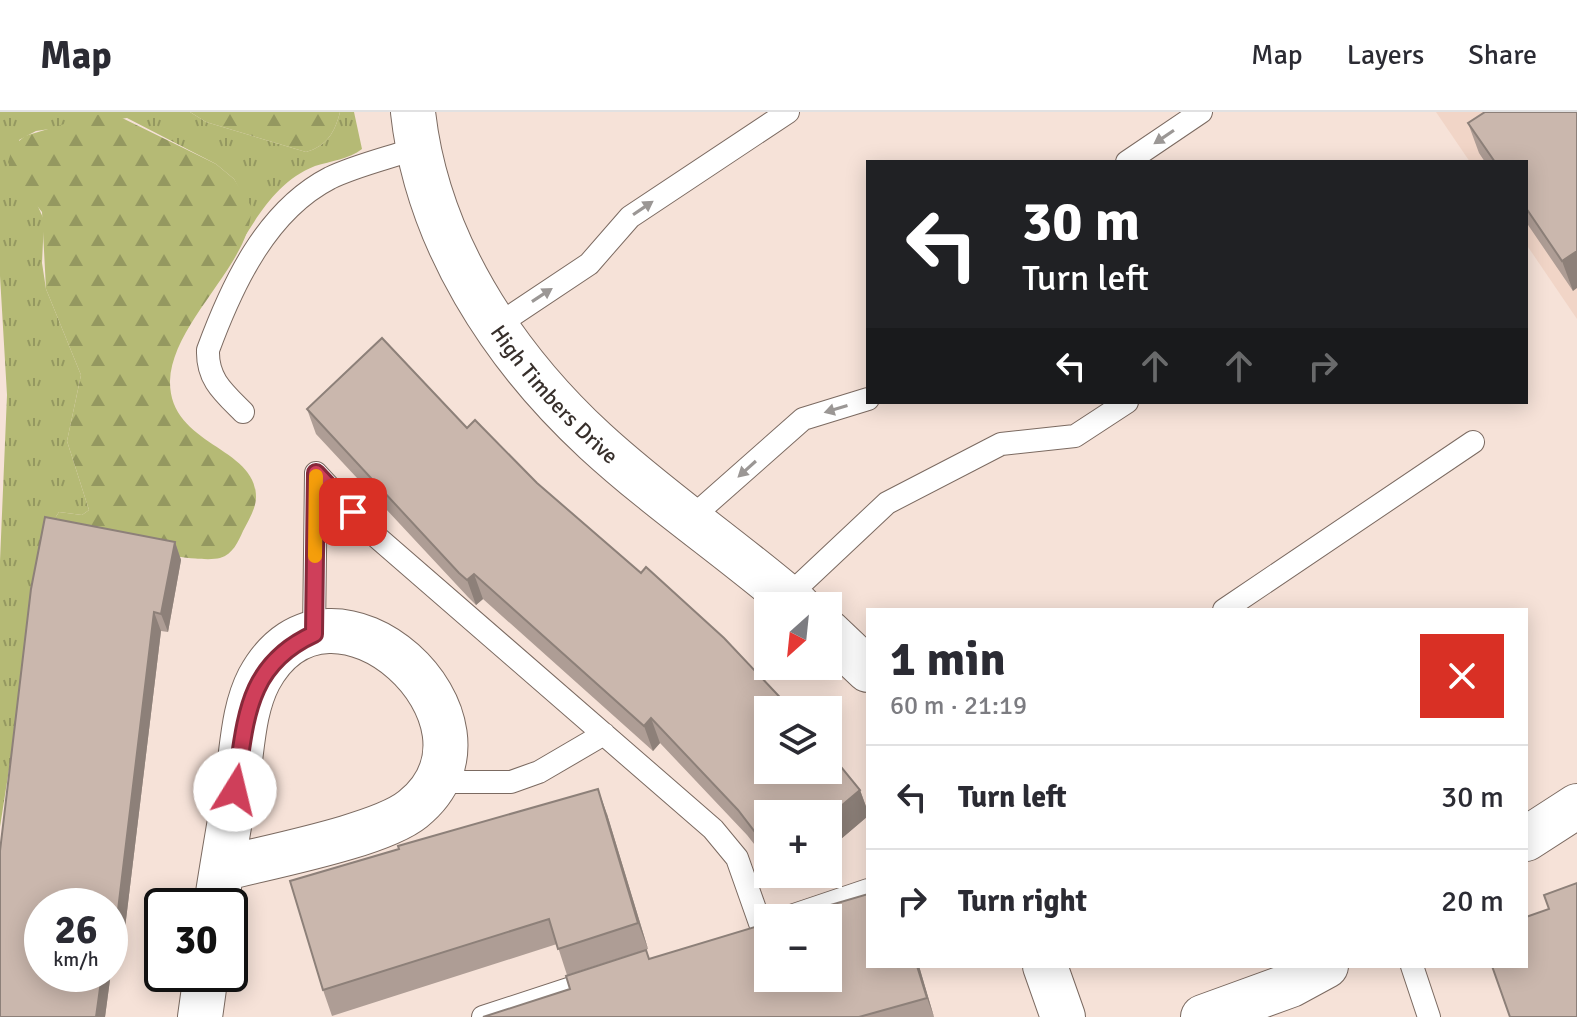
<!DOCTYPE html>
<meta charset="utf-8">
<style>
body{margin:0;font-family:Signika,sans-serif;background:#f2f2f3;color:#2b2b33;height:100vh;display:flex;flex-direction:column;font-size:30px;white-space:nowrap}
*{box-sizing:border-box;margin:0}
p{font-size:26px;color:#7c7c81}
.icon{flex:none;width:44px;height:44px;fill:none;stroke:currentColor;stroke-width:2;stroke-linecap:round;stroke-linejoin:round}
.map{position:relative;flex:1;overflow:hidden}
.drawer{position:absolute;left:866px;top:496px;width:662px;height:360px;display:flex;flex-direction:column;background:#fff;border-radius:0px;box-shadow:0 4px 20px #0003}
.drawer>*{flex:none}
.top-card{position:absolute;left:866px;top:48px;width:662px;height:244px;border-radius:0px;box-shadow:0 4px 20px #0003;background:#202124;color:#fff;overflow:hidden}
.needle{width:52px;rotate:207deg}
.buttons{position:absolute;left:754px;top:480px;display:grid;gap:16px}
.buttons a{display:grid;place-items:center;width:88px;height:88px;border-radius:0px;background:#fff;box-shadow:0 4px 20px #0003;font-size:40px}
.speed{position:absolute;left:24px;top:776px;display:flex;gap:16px;font-size:40px;font-weight:700;text-align:center}
.speed>*{display:grid;place-content:center;width:104px;height:104px;border-radius:50%;background:#fff;box-shadow:0 4px 20px #0003;line-height:1}
.speed small{font-size:20px;font-weight:400}
.speed .limit{border:4px solid #111;border-radius:12px;background:#fff;color:#111}
.pin{position:absolute;display:grid;place-items:center;width:68px;height:68px;color:#fff;margin:-34px;border-radius:16px;box-shadow:0 4px 12px #0006}
.me{position:absolute;width:88px;margin:-44px;rotate:9deg;stroke-linejoin:round;filter:drop-shadow(0 0 6px #0008)}
.turn{display:flex;align-items:center;gap:28px;height:168px;padding:0 24px;font-size:36px}
.turn .icon{width:104px;height:104px;stroke-width:2.5}
.turn b{display:block;font-size:56px;line-height:68px}
.lanes{display:flex;align-items:center;height:76px;padding:0 24px;background:#0003;justify-content:center;gap:40px;direction:ltr}
.lanes .off{opacity:.35}
.round{display:grid;place-items:center;flex:none;width:84px;height:84px;border-radius:0px;background:#f2f2f3}
.head{display:flex;align-items:center;justify-content:space-between;height:136px;padding:0 24px}
h1{font-size:48px;font-weight:700;line-height:60px}
ul{padding:0;list-style:none}
li{display:flex;align-items:center;gap:24px;height:104px;padding:0 24px;border-top:2px solid #e1e1e2}
li div{flex:1}
li b{display:block;font-size:30px}
li em{font-style:normal}
header{display:flex;align-items:center;gap:48px;box-sizing:border-box;height:112px;padding:0 40px;background:#fff;border-bottom:2px solid #e1e1e2}
header strong{font-size:38px}
nav{display:flex;gap:44px;margin-inline-start:auto;font-size:28px}
.map>svg:first-child{display:block}
</style>
<header>
<strong>Map</strong>
<nav><a>Map</a><a>Layers</a><a>Share</a></nav>
</header>
<div class="map">
<svg width="1577" height="905" viewBox="0 0 1577 905">
<defs>
<pattern id="grass-tufts" width="24" height="20" patternUnits="userSpaceOnUse" patternTransform="scale(2)"><rect width="24" height="20" fill="#b5ba75"/><path d="M3 7l-1-3M5 7V3M7 7l1-3M15 17l-1-3M17 17v-4M19 17l1-3" fill="none" stroke="#949860"/></pattern>
<pattern id="forest-firs" width="22" height="20" patternUnits="userSpaceOnUse" patternTransform="scale(2)"><rect width="22" height="20" fill="#b5ba75"/><path d="M5 1l3.5 6h-7zM16 11l3.5 6h-7z" fill="#949860"/></pattern>
</defs>
<rect width="100%" height="100%" fill="#f6e2d8"/>
<!-- built -->
<path fill="#f1d5c7" d="M1436,0H1577V207L1526,132V50H1470Z"/>
<!-- grass -->
<path fill="url(#grass-tufts)" d="M0,0H190L206,10L306,40C327,34 335,20 340,0H354L362,37C349,47 331,49 315,54C280,68 261,98 242,129L251,99L234,67L216,52L127,6L36,19L19,28L36,90L44,108L42,151L46,177L81,263L67,329L89,398L82,403L59,400L46,420L0,715V449L7,283L0,164Z"/>
<!-- forest -->
<path fill="url(#forest-firs)" d="M190,0H340C335,20 327,34 306,40L206,10Z
M114,2L216,52L234,67L251,94C255,148 172,209 170,269C169,334 256,334 256,385C256,397 248,409 243,419C238,430 233,442 220,446C194,453 80,426 46,420L59,400L82,403L89,398L67,329L81,263L46,177L42,100L14,65L8,50L13,34L25,24L94,3Z"/>
<g fill="none" stroke-linecap="round" stroke-linejoin="round">
<defs>
<path id="service" d="M1127,50L1201,0
M496,214L589,152L630,105L788,0
M243,300C223,280 207,267 208,238C232,173 266,99 330,66C357,53 389,46 417,36
M316,361L371,420L713,717L737,746L761,814
M691,406L803,307L868,287
M787,485L887,391L1001,332L1075,324L1127,290
M1224,498L1473,330
M314,522L316,361
M436,670H511L539,660L604,622
M785,806L868,778
M1412,854L1429,905
M483,905L599,867"/>
<g id="minor">
<path id="s1" d="M413,0C427,128 502,243 595,329C659,388 732,437 798,494"/>
<path d="M828,520L868,558"/>
<path d="M1526,727L1577,694"/>
<path d="M216,794C223,748 231,702 239,656C243,626 245,594 259,567C331,434 521,610 413,697C380,724 267,745 222,757"/>
<path d="M1045,854L1063,905"/>
<path d="M200,905L206,862"/>
<path d="M1203,905L1291,873L1326,854"/>
</g>
</defs>
<!-- service casing -->
<use href="#service" stroke="#7b6a61" stroke-width="24"/>
<!-- minor casing -->
<use href="#minor" stroke="#7b6a61" stroke-width="46"/>
<!-- service -->
<use href="#service" stroke="#fff" stroke-width="22"/>
<!-- minor -->
<use href="#minor" stroke="#fff" stroke-width="44"/>
</g>
<!-- wall -->
<path fill="#ae9d95" d="M1577,0L1573,179L1526,110V50H1485L1479,41L1468,11Z
M307,297L467,316L537,371L860,678L868,700V704L828,738V702H768V750L747,723L660,631L653,639L483,487L476,493L468,485L316,322Z
M175,430L181,448L168,520L161,519L125,816L117,815L105,905H0Z
M607,702L648,837L567,863L557,832L332,904L323,878Z
M777,762H799L786,773Z
M650,847L919,854L934,905H483L570,877Z"/>
<!-- shaded-wall -->
<path fill="#8d8079" d="M1577,139V176L1573,179L1562,149Z
M175,430L181,448L168,520L161,502Z
M474,462L483,487L476,493L467,468Z
M154,500L161,519L125,816L118,798Z
M651,606L660,631L653,639L644,614Z
M598,677L607,702L648,837L638,811Z
M860,678L868,700V704L828,738V705Z
M782,762H799L786,773Z
M111,797L117,815L105,905H96L102,862H110Z
M917,854H919L934,905L927,886Z"/>
<!-- building -->
<path fill="#cab7ad" stroke="#8d8079" stroke-width="2" d="M1485,0H1577V139L1562,149L1526,96V50H1495L1468,11Z
M382,226L467,316L475,308L537,371L641,461L646,455L724,526L792,598H768V658H828V639L860,678L828,705V702H768V737L738,698L651,606L644,614L474,462L467,468L459,461L307,297Z
M45,405L175,430L161,502L154,500L118,798L111,797L110,801V794H42V862H102L96,905H0V739L31,477Z
M598,677L638,811L558,837L549,807L323,878L290,769L399,737L398,734Z
M1577,771V905H1510L1492,854H1526V805L1549,797L1544,783Z
M868,782V854H917L927,886L859,905H483L570,877L566,864L646,838L649,847L768,811V866H828V806H786Z"/>
<!-- one-way arrows -->
<defs><path id="oneway-solid" d="M-6-.8H1V-3.2L6.5 0L1 3.2V.8H-6Z" transform="scale(2)"/></defs>
<g fill="#9b9795">
<use href="#oneway-solid" transform="translate(1164 25) rotate(146)"/>
<use href="#oneway-solid" transform="translate(643 96) rotate(-34)"/>
<use href="#oneway-solid" transform="translate(542 183) rotate(-33)"/>
<use href="#oneway-solid" transform="translate(836 297) rotate(163)"/>
<use href="#oneway-solid" transform="translate(747 357) rotate(138)"/>
</g>
<g fill="none" stroke-linecap="round" stroke-linejoin="round">
<defs>
<path id="route" d="M235,678C246,611 244,554 314,522L316,361L353,400"/>
</defs>
<!-- route casing -->
<use href="#route" stroke="#87293a" stroke-width="20"/>
<!-- route -->
<use href="#route" stroke="#cf3f5a" stroke-width="14"/>
<!-- slow -->
<path stroke="#f59e0b" stroke-width="14" d="M315,444L316,364"/>
</g>
<g text-anchor="middle" dominant-baseline="central" stroke-width="8" stroke-linejoin="round" paint-order="stroke">
<!-- street labels -->
<g font-size="22" fill="#372f2b" stroke="#fef1eb">
<text stroke="none"><textPath href="#s1" startOffset="322">High Timbers Drive</textPath></text>
</g>
</g>
</svg>
<div class="buttons">
<a><svg class="needle" viewBox="-14 -14 28 28"><path d="M0-13l5 13h-10z" fill="#e53935"/><path d="M0 13l5-13h-10z" fill="#7c7c81"/></svg></a>
<a><svg class="icon" aria-label="layers" viewBox="0 0 24 24"><path d="M12 4l9 5-9 5-9-5zM3 14l9 5 9-5"/></svg></a>
<a>+</a>
<a>−</a>
</div>
<div class="speed"><div>26<small>km/h</small></div><div class="limit">30</div></div>
<div class="pin" style="left:353px;top:400px;background:#d93025"><svg class="icon" aria-label="arrive" viewBox="0 0 24 24"><path d="M6 21V4h12l-3 4 3 4H6"/></svg></div>
<svg class="me" style="left:235px;top:678px" viewBox="-20 -20 40 40"><circle r="19" fill="#fff"/><path d="M0-13L10 11 0 6-10 11z" fill="#cf3f5a"/></svg>
<div class="top-card">
<div class="turn"><svg class="icon" aria-label="left" viewBox="0 0 24 24"><path d="M17 20v-9H6M10 6l-5 5 5 5"/></svg><div><b>30 m</b>Turn left</div></div>
<div class="lanes"><svg class="icon" aria-label="left" viewBox="0 0 24 24"><path d="M17 20v-9H6M10 6l-5 5 5 5"/></svg><svg class="icon off" aria-label="ahead" viewBox="0 0 24 24"><path d="M12 20V5M6 11l6-6 6 6"/></svg><svg class="icon off" aria-label="ahead" viewBox="0 0 24 24"><path d="M12 20V5M6 11l6-6 6 6"/></svg><svg class="icon off" aria-label="right" viewBox="0 0 24 24"><path d="M7 20v-9h11M14 6l5 5-5 5"/></svg></div>
</div>
<section class="drawer">
<div class="head"><div><h1>1 min</h1><p>60 m · 21:19</p></div><a class="round" style="background:#d93025;color:#fff"><svg class="icon" aria-label="close" viewBox="0 0 24 24"><path d="M6 6l12 12M18 6L6 18"/></svg></a></div>
<ul>
<li><svg class="icon" aria-label="left" viewBox="0 0 24 24"><path d="M17 20v-9H6M10 6l-5 5 5 5"/></svg><div><b>Turn left</b></div><em>30 m</em></li>
<li><svg class="icon" aria-label="right" viewBox="0 0 24 24"><path d="M7 20v-9h11M14 6l5 5-5 5"/></svg><div><b>Turn right</b></div><em>20 m</em></li>
</ul>
</section>
</div>
